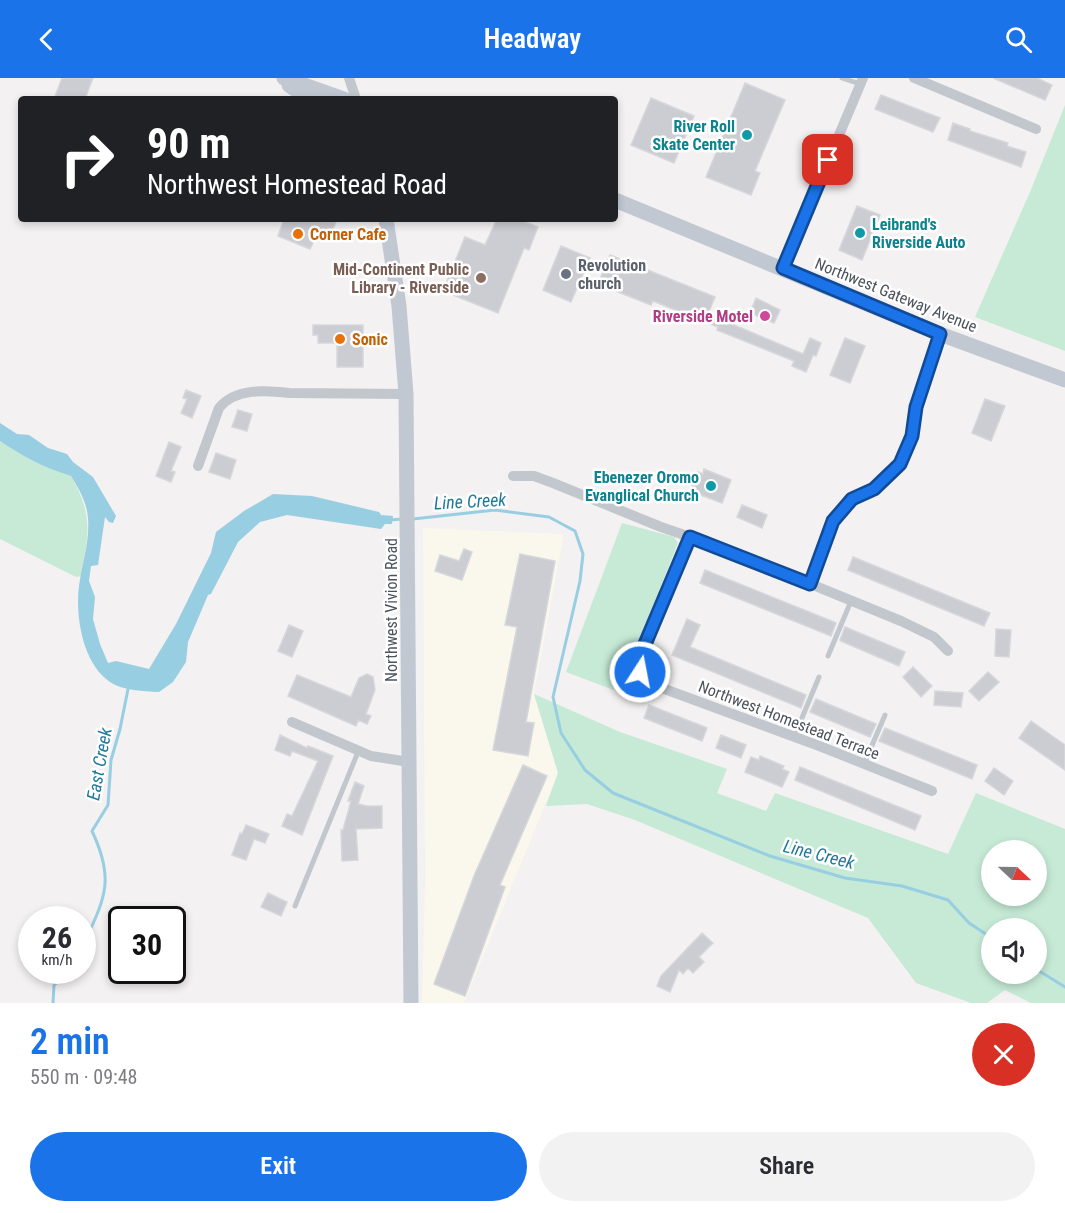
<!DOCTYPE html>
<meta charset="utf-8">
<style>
body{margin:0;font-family:"Roboto Condensed",sans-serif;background:#f2f2f3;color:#2b2b33;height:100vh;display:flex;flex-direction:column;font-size:22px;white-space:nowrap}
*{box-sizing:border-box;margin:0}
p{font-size:20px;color:#7c7c81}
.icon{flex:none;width:33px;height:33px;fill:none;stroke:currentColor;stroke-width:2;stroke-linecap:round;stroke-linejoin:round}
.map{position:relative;height:925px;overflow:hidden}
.panel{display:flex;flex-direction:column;background:#fff;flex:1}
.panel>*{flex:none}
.banner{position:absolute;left:18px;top:18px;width:600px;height:126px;border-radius:6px;box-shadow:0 3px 9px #0003;background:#202124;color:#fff;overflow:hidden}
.needle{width:39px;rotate:112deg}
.fabs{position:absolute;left:981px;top:762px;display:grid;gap:12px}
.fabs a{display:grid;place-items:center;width:66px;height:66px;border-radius:50%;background:#fff;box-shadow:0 3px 9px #0003;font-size:30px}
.speed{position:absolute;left:18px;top:828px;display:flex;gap:12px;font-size:30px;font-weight:700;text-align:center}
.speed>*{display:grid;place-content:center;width:78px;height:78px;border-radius:50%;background:#fff;box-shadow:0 3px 9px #0003;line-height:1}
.speed small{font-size:15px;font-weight:400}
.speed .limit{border:3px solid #111;border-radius:9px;background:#fff;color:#111}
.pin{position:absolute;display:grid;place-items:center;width:51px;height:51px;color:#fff;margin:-26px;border-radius:12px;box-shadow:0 3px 9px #0006}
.me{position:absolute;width:66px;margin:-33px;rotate:11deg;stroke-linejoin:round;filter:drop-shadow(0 0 4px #0008)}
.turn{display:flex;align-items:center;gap:21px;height:126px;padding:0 30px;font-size:27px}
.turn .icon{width:78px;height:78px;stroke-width:2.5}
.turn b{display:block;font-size:42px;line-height:51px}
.round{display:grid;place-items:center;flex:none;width:63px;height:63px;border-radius:32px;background:#f2f2f3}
.overview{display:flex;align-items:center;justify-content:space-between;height:102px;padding:0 30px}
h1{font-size:36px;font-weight:600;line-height:45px;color:#1a73e8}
.action{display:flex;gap:12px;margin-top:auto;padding:12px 30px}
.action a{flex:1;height:69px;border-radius:36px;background:#1a73e8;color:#fff;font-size:24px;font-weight:600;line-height:69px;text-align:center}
.action a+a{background:#f2f2f3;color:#2b2b33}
header{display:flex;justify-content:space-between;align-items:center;height:78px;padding:0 30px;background:#1a73e8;color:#fff;font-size:27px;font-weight:600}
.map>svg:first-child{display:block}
</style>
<header><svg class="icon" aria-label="back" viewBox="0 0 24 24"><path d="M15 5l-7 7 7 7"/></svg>Headway<svg class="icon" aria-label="search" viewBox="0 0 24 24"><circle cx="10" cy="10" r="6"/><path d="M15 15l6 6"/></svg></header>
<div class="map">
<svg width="1065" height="925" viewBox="0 0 1065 925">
<rect width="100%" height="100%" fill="#f3f1f1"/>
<!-- commercial -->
<path fill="#faf7ed" d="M423,450L564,456L534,615L558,695L464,925H422L425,806Z"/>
<!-- green -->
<path fill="#c6ead6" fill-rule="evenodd" d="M1065,27V273L975,239L1030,114Z
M0,363C23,379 45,390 71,398C93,436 89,457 81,498L76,499L0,461Z
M622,445L674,459L678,465L619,614L566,594Z
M534,616L620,654L727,691L717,715L766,733L775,715L948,776L976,715L1065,751V925H1031L1005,912L987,925H971L916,905L868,840L635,742L587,726L546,728L558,695ZM1036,772V818H992V772ZM1036,850V896H992V850Z"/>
<!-- water -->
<path fill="#98cee1" d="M0,345L17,356L29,357L48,370L67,376L73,384L93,399L116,438L113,445L109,444L105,439L98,487L91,488L89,503L95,519L93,541L100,566L108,585L116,583L149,591L176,546L211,475L216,454L244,433L273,416L312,418L379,434L381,437L393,438L392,446H385L381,451L287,437L260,444L238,464L211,516L208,517L188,564L186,584L173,604L159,614C144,613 123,613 110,604C83,586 75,539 79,508C82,486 90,463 88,440C87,425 79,411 71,398C45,390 23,379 0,363Z"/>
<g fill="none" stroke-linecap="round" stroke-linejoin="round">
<!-- stream -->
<path stroke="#98cee1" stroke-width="3" d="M413,441L495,432L549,439L575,453L583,476L580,503L553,619L561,655L585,692L613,715L770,778L845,800L902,808L948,822L969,845L992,860
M389,442L403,441
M82,870C104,821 116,804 92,753L108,727L111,682L120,651L129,606
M1036,891L1065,909
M53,925L54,907L72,892"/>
</g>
<!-- building -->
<path fill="#cbcdd2" stroke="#d6d7db" stroke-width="1.5" d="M62,0H93L85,21H54Z
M993,0H1037L1052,7L1045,22Z
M745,5L785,22L755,93L760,95L751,117L706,99Z
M881,17L940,40L933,54L875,31Z
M651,20L694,38L674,85L631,67Z
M953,45L970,51V53L1008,65L1007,68L1026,74L1021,89L948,62Z
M857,128L880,137L862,182L839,172Z
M284,141H337L330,159L318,155L310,171L278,158Z
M497,141H517L538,149L529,172L524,170L498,235L443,213L465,159L485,167Z
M561,168L590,180L571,224L543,212Z
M610,177L715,219L708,236L803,276L810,260L821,265L816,278L813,277L806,294L792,288L794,283L717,252L718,249L653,223L651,227L598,206Z
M756,220L780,232L774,245L750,235Z
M313,247H363V289H337V265H318V257H313Z
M845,260L865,268L850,305L830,297Z
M186,312L201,318L192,340L181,335L187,321L183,320Z
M985,321L1005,328L991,363L972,355Z
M238,332L252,336L247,353L232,349Z
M169,364L181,369L171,393L175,394L171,404L156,398Z
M216,375L236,382L230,401L209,394Z
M704,391L731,402L722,425L690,413L698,394L703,396Z
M742,427L767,437L762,450L737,439Z
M464,471L472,474L462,502L435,493L440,477L459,483Z
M520,476L555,483L526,644L534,645L528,678L493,672L517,549L505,547Z
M853,479L990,535L984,548L848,492Z
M705,492L834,544L836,545L831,558L700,505Z
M687,541L700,547L690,569L806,617L801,630L672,577Z
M289,547L303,553L292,579L278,573Z
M845,549L905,574L899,588L841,563L840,562Z
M996,551L1011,552L1009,579L995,578Z
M913,589L932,608L921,619L903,599Z
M988,594L999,604L979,623L969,613Z
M367,596L373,599L375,612L366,636L371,638L367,646L358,642L356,648L288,618L297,597L351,619L359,600Z
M935,613L963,615L961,629L934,627Z
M816,621L876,646L870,659L810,634Z
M649,627L707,650L702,663L644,640Z
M1031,643L1065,667V692L1019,660Z
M885,650L977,687L972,701L879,663Z
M280,657L307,670L308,668L333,678L302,757L282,748L287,736L292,738L318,683L292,673L290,678L275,672Z
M721,657L746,667L741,680L716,670Z
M760,678L784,688L782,691L789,694L782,709L745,694L751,679L759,682Z
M523,687L547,698L500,807L505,809L465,918L434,906L474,798Z
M800,689L921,738L915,752L795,702Z
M994,690L1013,703L1004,717L985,703Z
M355,704L364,708L358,726L367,728H382V750L356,751L358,782L342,783L341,752H343L351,723H348Z
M246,747L269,756L265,765L254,761L246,782L232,777L240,755L242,756Z
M268,815L287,824L281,838L261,829Z
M702,855L713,865L699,879L704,884L693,895L688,890L683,896L679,892L670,914L657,908L661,898Z"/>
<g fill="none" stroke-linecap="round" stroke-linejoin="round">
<!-- service -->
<path stroke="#c1c7cd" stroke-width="5" d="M842,0L860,6
M828,578L851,523
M794,659L819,599
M864,686L885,637
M295,828L358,674"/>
<!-- minor -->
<path stroke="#c1c7cd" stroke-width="10" d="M349,0L356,21
M914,0L1036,51
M783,190L863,0
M198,388L219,330C235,310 266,312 289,315L406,316
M513,398H534L553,405L661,449L725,471L901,543L934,559L948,573
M690,459L640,578C637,591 641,598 651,606L822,669L932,713
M810,506L833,443L852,421L874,411L900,386L912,358L916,329L940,256
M292,644L371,678L409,684"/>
<!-- secondary -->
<path stroke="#c1c8d2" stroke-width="15" d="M284,0L344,21
M289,7L309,21
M615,122L940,256L1065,302
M386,141L399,228L406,316L411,925"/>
</g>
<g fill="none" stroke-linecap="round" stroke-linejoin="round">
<defs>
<path id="route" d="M640,594L639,585L640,578L690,459L810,506L833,443L852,421L874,411L900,386L912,358L916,329L940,256L783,190L828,82"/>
</defs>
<!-- route casing -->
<use href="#route" stroke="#114b97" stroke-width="15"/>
<!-- route -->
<use href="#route" stroke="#1a73e8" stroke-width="10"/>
</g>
<!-- markers -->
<g fill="#0f9aa8" stroke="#fff" stroke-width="2">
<circle cx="747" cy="57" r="6"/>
<circle cx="860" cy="155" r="6"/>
<circle cx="711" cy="408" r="6"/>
</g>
<g fill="#e8710a" stroke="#fff" stroke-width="2">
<circle cx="298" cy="156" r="6"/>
<circle cx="340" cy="261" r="6"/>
</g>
<circle fill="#6b7280" stroke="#fff" stroke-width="2" cx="566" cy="196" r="6"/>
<circle fill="#8d6e63" stroke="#fff" stroke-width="2" cx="481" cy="200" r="6"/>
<circle fill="#d1479c" stroke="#fff" stroke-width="2" cx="765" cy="238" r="6"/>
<g text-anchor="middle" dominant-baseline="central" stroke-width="5" stroke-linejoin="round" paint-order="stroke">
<!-- culture labels -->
<g font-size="16" font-weight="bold" fill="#0d838f" stroke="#fff" text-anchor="end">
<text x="735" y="48">River Roll<tspan x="735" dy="18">Skate Center</tspan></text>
<text x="872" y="146" text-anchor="start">Leibrand's<tspan x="872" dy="18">Riverside Auto</tspan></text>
<text x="699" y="399">Ebenezer Oromo<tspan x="699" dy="18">Evanglical Church</tspan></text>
</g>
<!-- food labels -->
<g font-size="16" font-weight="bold" fill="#c56008" stroke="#fff" text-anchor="start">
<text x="310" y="156">Corner Cafe</text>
<text x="352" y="261">Sonic</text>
</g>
<!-- worship labels -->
<g font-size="16" font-weight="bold" fill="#5b616d" stroke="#fff" text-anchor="start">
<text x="578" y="187">Revolution<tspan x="578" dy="18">church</tspan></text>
</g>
<!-- education labels -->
<g font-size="16" font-weight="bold" fill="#785e54" stroke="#fff" text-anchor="end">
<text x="469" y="191">Mid-Continent Public<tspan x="469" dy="18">Library - Riverside</tspan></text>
</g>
<!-- street labels -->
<g font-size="16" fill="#4b535c" stroke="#fff">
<text transform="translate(896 217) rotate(22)">Northwest Gateway Avenue</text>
<text transform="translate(391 532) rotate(-90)">Northwest Vivion Road</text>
<text transform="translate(789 642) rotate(21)">Northwest Homestead Terrace</text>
</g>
<!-- hotel labels -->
<g font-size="16" font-weight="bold" fill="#b23c85" stroke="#fff" text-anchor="end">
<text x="753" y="238">Riverside Motel</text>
</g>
<!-- water labels -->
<g font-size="18" font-style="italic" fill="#1f799b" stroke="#fff">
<text transform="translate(470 423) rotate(-3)">Line Creek</text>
<text transform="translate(99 686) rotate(-80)">East Creek</text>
<text transform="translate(819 776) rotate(14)">Line Creek</text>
</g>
</g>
</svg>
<div class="fabs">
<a><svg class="needle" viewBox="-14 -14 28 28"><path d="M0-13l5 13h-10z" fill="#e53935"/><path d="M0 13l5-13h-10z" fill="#7c7c81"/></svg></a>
<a><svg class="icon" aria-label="sound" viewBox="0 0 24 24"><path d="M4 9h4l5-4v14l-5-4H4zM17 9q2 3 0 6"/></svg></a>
</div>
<div class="speed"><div>26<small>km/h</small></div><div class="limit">30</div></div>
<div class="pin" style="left:828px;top:82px;background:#d93025"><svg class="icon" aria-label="arrive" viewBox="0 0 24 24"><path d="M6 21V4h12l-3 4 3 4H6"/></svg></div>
<svg class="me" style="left:640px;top:594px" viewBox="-20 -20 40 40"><circle r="17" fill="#1a73e8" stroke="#fff" stroke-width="3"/><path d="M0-11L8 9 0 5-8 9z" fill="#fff"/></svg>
<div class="banner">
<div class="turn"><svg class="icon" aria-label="right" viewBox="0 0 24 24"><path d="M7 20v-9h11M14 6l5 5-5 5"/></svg><div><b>90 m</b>Northwest Homestead Road</div></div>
</div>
</div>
<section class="panel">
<div class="overview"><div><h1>2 min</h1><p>550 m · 09:48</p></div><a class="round" style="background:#d93025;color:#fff"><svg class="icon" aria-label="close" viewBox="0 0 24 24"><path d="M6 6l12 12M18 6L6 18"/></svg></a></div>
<div class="action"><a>Exit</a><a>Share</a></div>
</section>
